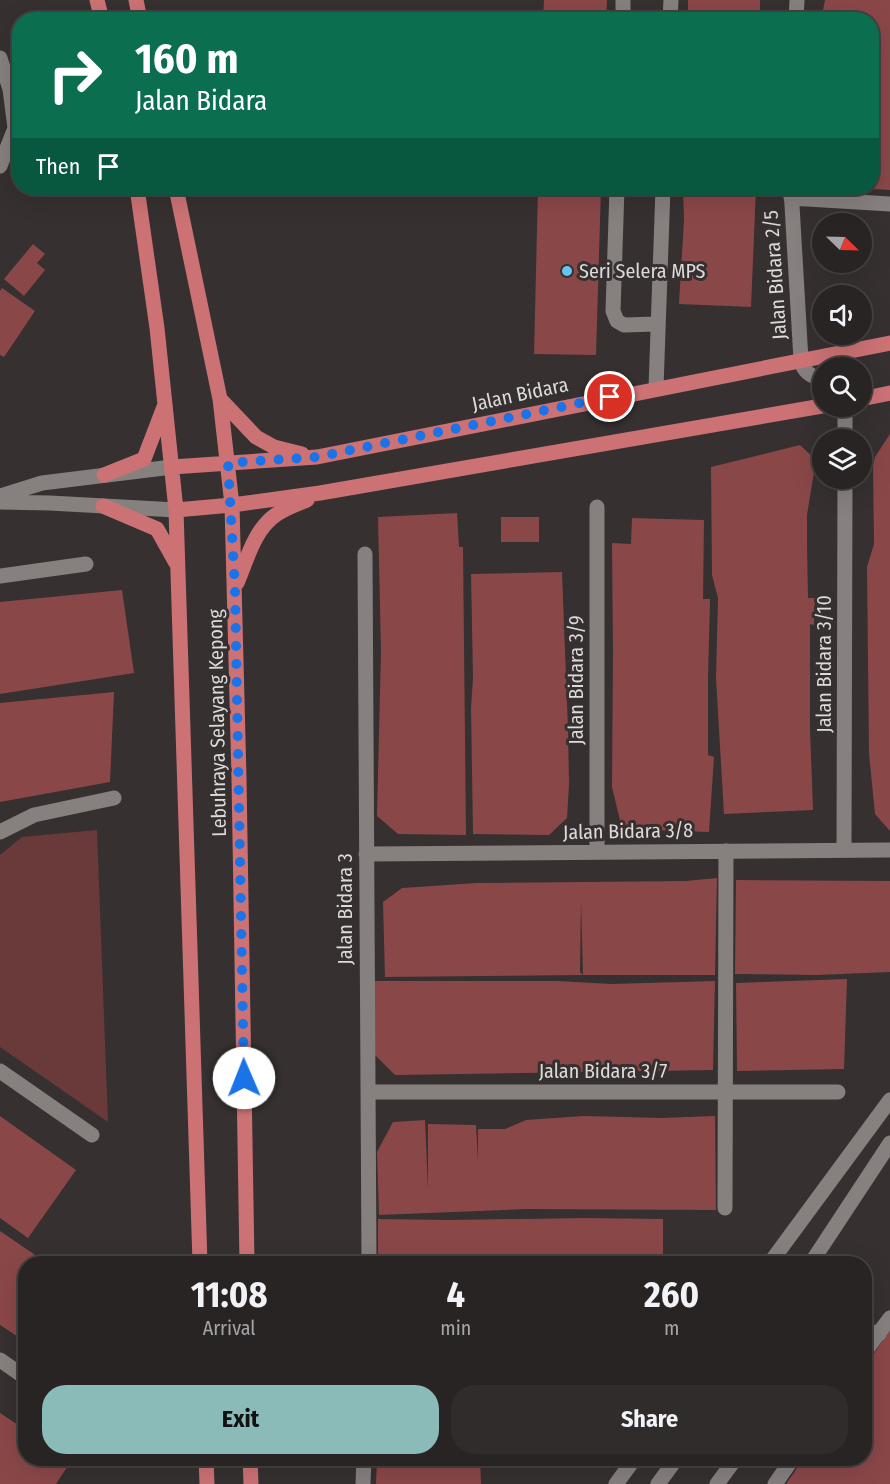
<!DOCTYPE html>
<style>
body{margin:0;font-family:"Fira Sans Condensed",sans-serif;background:#302c2c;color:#f1f3f6;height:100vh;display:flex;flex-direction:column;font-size:22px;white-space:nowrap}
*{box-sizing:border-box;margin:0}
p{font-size:20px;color:#a5a4a6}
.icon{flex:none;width:33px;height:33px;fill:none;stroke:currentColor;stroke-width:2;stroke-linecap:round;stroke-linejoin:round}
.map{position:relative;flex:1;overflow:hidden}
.drawer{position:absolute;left:18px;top:1256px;width:854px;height:210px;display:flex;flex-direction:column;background:#282424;border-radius:24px;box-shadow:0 6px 24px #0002,0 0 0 2px #444141}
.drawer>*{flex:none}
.banner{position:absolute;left:12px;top:12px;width:867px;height:183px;border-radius:24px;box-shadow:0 6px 24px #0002,0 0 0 2px #444141;background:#0b6e4f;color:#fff;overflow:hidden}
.needle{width:39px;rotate:113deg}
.buttons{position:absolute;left:812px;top:213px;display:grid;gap:12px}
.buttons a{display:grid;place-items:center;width:60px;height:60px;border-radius:50%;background:#282424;box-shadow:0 6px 24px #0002,0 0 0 2px #444141;font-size:30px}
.pin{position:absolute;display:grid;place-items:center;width:51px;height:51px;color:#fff;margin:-26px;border:3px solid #fff;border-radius:50%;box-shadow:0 2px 6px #0007}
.me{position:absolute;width:66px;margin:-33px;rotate:359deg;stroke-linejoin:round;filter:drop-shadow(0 0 4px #0008)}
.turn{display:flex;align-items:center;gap:21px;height:126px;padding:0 24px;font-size:27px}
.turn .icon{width:78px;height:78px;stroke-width:2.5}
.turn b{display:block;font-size:42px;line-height:51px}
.then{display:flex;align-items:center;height:57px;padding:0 24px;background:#0003;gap:12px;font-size:22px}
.eta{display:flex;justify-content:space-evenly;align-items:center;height:102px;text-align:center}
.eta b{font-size:36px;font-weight:700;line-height:42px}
.action{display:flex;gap:12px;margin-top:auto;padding:12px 24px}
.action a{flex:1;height:69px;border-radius:24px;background:#8bbbb9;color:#111;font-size:24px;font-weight:700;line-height:69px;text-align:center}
.action a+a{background:#302c2c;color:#f1f3f6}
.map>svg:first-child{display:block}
</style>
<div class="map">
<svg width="890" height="1484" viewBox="0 0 890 1484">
<rect width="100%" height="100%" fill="#363030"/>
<!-- green -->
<path fill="#6a3939" d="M97,830L108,1122L0,1047V855L22,837Z"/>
<!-- building -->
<path fill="#8a4748" d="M544,0H607L606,20H543Z
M688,0H760V20H688Z
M825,0H890V190L872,189V20H821Z
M538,188H601L596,355L534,354Z
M683,188H756L751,307L679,304L684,220Z
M33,244L45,254L37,263L45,270L24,296L4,279Z
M2,288L35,311L4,357L0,355V291Z
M890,434V831L875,814L869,753L867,567L874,544L873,466L875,457Z
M800,445L816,460L807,515V544L808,598H815L814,625L810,624V729L813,810L724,814L716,678L718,598L712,575L711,467Z
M457,513L459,547H463L466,835L398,834L377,816L381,651L378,517Z
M501,517H539V542H501Z
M632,518L704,520L703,599H710L708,678V755L714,757L709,832L622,829L612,787L613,653L612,543L631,544Z
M562,572L568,730L569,784L567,818L549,835L473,834L471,708L473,678L471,574Z
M122,590L134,673L0,694V602Z
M114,692L110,782L0,802V703Z
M717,878L715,975H583L581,901L580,972L583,975L385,977L383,902L402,888L477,883L686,881Z
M736,880L890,881V972L816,975L735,974Z
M847,979L844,1069L737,1071L736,983Z
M374,981H557L611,984L715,981L713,1070L395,1075L374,1054Z
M0,1116L76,1170L28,1238L0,1218Z
M584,1116L661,1118L715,1116L716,1210L526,1209L379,1215L377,1152L393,1122L425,1120L428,1190V1124L476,1125L478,1161V1129H505L526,1120Z
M584,1218L663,1219V1263H378V1219L450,1220Z
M0,1231L47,1263H26V1342L0,1325Z
M890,1330V1484H786L804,1458H864V1368Z
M0,1413L26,1430V1458H66L71,1461L56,1484H0Z
M377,1458H480L481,1484H376Z"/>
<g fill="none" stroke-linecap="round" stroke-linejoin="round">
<!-- minor -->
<path stroke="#86807f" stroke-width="15" d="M623,20V0
M670,20L671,0
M796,20L797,0
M0,58L10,89L15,128L0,166
M617,188L613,311L617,321L624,325L657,324
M791,188L801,360C803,372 811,376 822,380
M791,198L890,204
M656,388L663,188
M845,440V406
M0,496L42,483L172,467
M0,502L50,503L176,510
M365,554L369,1263
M0,576L86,564
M0,832L34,815L114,798
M844,850L845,478
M597,852V507
M366,854L890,850
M0,1071L92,1135
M368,1092H838
M725,1208L726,851
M770,1263L890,1100
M811,1263L890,1143
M864,1329L879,1334
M864,1353L890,1318
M0,1360L26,1378
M363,1484L364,1458
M616,1484L635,1458
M658,1484L677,1458
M717,1484L736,1458
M775,1484L793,1458"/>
<!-- major -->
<path stroke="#cc7275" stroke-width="15" d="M97,0L102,20
M136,0L140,20
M137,188L157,328L176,510L200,1263
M176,188L220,399L232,505L239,778L247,1263
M220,399L256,437L274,447L302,454
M861,399L890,393
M172,467L317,457L890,343
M104,475L144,459L164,407
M103,506L157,529L176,563
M176,510L232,505L320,493L822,406
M237,583C247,560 254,529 277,514C286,508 297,504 307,500
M206,1458L207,1484
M250,1458L251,1484"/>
</g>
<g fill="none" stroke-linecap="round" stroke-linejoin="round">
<!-- route -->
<path stroke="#1a73e8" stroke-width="10" stroke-dasharray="0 18" d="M244,1078L235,589L228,463L317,457L610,397"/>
</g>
<!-- markers -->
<circle fill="#67c4f0" stroke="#363030" stroke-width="2" cx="567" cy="271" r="6"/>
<g text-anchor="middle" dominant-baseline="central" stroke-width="6" stroke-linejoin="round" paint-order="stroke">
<!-- poi labels -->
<g font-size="20" fill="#dedada" stroke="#363030" text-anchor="start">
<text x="579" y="271">Seri Selera MPS</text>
</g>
<!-- street labels -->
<g font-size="20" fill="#dedada" stroke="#363030">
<text transform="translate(775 275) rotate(-94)">Jalan Bidara 2/5</text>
<text transform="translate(520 394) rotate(-12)">Jalan Bidara</text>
<text transform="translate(824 664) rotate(-90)">Jalan Bidara 3/10</text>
<text transform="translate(576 680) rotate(-90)">Jalan Bidara 3/9</text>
<text transform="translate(217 723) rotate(-91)">Lebuhraya Selayang Kepong</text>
<text transform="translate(628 831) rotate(-1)">Jalan Bidara 3/8</text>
<text transform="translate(345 909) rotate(-90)">Jalan Bidara 3</text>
<text x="603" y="1071">Jalan Bidara 3/7</text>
</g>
</g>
</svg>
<div class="buttons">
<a><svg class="needle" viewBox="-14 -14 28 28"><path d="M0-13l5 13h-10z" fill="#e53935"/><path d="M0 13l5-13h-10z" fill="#a5a4a6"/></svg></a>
<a><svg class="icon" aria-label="sound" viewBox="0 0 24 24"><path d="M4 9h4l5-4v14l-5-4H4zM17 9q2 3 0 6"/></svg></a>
<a><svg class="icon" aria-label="search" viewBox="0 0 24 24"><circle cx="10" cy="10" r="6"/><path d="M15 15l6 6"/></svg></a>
<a><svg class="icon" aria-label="layers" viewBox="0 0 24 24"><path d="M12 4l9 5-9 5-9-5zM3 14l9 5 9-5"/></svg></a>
</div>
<div class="pin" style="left:610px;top:397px;background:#d93025"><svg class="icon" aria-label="arrive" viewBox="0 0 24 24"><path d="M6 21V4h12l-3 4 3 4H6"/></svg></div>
<svg class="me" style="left:244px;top:1078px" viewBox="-20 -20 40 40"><circle r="19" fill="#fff"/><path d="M0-13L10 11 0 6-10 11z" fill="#1a73e8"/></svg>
<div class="banner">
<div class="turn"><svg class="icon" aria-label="right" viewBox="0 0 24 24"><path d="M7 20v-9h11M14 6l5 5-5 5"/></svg><div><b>160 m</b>Jalan Bidara</div></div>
<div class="then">Then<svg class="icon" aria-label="arrive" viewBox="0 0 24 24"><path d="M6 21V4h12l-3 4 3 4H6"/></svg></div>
</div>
<section class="drawer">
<div class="eta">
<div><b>11:08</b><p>Arrival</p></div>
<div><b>4</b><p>min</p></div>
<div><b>260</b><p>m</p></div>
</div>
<div class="action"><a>Exit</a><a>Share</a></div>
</section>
</div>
